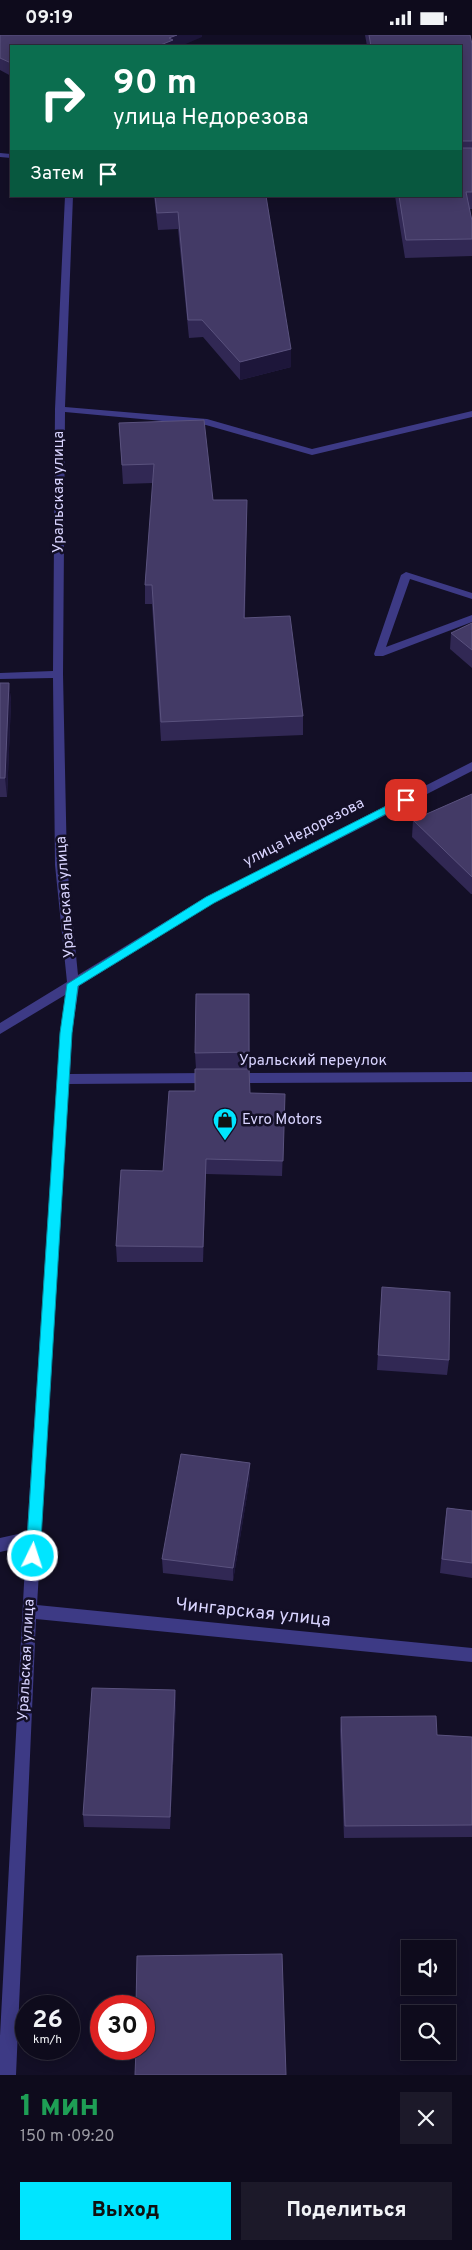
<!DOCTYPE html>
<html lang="ru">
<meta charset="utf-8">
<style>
body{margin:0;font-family:Overpass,sans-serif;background:#1c1929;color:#f1f3f6;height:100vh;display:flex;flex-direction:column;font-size:19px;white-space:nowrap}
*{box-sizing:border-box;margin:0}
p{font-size:16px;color:#9b9ba3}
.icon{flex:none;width:28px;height:28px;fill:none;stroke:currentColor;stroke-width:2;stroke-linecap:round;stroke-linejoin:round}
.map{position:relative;height:2040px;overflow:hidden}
.details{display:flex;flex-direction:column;background:#0e0b1c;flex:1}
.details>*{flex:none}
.top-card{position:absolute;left:10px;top:10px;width:452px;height:152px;border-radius:0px;box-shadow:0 2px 12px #0003,0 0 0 1px #2e2b3b;background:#0b6e4f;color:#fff;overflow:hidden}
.buttons{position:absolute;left:401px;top:1905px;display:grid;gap:10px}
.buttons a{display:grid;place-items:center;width:55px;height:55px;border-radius:0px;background:#0e0b1c;box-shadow:0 2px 12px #0003,0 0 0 1px #2e2b3b;font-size:25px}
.speed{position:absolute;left:15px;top:1960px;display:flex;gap:10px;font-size:25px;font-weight:700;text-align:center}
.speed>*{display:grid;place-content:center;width:65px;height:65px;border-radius:50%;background:#0e0b1c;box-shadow:0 2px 12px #0003,0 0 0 1px #2e2b3b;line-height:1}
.speed small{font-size:12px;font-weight:400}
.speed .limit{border:8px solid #d22;background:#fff;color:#111}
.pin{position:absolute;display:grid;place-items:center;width:42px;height:42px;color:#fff;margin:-21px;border-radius:10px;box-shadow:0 2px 8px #0006}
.me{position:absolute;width:55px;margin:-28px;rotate:4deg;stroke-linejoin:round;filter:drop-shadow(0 0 4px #0008)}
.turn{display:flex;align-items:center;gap:18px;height:105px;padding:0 20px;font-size:22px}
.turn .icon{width:65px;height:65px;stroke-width:2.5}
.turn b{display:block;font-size:35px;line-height:42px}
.then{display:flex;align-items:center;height:48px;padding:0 20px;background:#0003;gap:10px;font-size:19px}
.round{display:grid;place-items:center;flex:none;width:52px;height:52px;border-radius:0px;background:#1c1929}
.summary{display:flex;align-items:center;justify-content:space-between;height:85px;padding:0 20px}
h1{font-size:30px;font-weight:800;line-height:38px;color:#1e9e55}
.primary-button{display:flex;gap:10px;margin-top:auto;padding:10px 20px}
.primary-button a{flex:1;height:58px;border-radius:0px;background:#00e5ff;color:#111;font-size:20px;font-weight:800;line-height:58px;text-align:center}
.primary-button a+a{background:#1c1929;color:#f1f3f6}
.status{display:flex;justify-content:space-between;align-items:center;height:35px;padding:0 25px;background:#0e0b1c;direction:ltr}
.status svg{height:14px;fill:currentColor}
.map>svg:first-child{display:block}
</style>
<div class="status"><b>09:19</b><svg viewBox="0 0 49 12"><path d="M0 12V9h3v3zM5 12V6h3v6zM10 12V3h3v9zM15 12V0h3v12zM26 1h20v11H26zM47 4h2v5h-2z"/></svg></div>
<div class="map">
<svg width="472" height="2040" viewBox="0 0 472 2040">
<rect width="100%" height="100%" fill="#130f26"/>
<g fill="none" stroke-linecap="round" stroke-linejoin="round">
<!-- minor -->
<path fill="#3d3a85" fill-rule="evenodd" d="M0,118L11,119V123L0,122Z
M65,161H73L65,372L207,384L312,414L472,376V382L312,420L206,390L65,377L63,639L67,830L78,940L206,862L472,727V736L214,868L79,951L72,998L70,1039L211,1038L215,1040L217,1043L215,1046L211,1048L69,1049L37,1570L472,1613V1627L36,1584L16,2040H0V2001L26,1511L0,1517V1503L27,1497L60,998L65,960L0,999V988L67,947L55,830L53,643L0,644V638L53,636L55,374Z
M406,537L472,558V564L410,544L386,612L472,580V587L383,621H375L374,619L401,540Z
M472,1037V1047L234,1048L230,1046L228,1043L230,1040L234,1038Z"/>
</g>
<!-- wall -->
<path fill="#312854" d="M0,0H202V2L11,11V41L0,35Z
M365,0H470L472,9V174H470L472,186V221L405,223L395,161H461V11H367Z
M154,161H266L291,332L240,345L203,302L189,303L178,194L158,195Z
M119,388L213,465H247L245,583L303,681V700L161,706L152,569H145V550L153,448L123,449Z
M472,588V633L450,614L451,598Z
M0,648H9L11,667L7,762H0Z
M472,759V859H471L412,802L413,785Z
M249,959L250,1058L285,1059L282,1141L206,1139L203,1227H117L116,1211L163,1136L195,1056L196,1034L195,1018Z
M382,1252L449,1325L447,1340L377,1335Z
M250,1428V1442L233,1546L163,1538L162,1524Z
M447,1473L472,1476V1543L440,1538L445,1487Z
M175,1655L176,1668L170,1794L84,1792L83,1780Z
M341,1682L437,1700L472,1702V1802L344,1803L340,1695Z"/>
<!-- shaded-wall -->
<path fill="#1d163a" d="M177,0H202V2L181,11H158L169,3Z
M291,314V332L240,345V327Z
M9,648L11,667L7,762L5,743Z
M206,1124V1139L203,1227V1212Z
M250,1428V1442L233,1546V1533Z
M175,1655L176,1668L170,1794V1782Z"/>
<!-- building -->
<path fill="#433a66" stroke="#5a527e" d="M0,0H177L169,3L173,5L158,11H11V28L0,23Z
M369,0H470L472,9V106H461V11H371Z
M461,113H472V157H466L472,186V204L406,205L399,161H461Z
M155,161H266L291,314L240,327L202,285H188L178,177L157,178Z
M204,385L213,465H247L244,583L290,581L303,681L161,687L152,550H145L154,429L122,430L119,388Z
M472,588V615L451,598Z
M0,648H9L5,743H0Z
M472,759V842L413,785Z
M196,959H249V1017L195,1018Z
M195,1034H249L250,1058L285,1059L283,1126L206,1124L203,1212L116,1211L121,1135L163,1136L169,1056H195Z
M382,1252L450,1257L449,1325L378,1320Z
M181,1419L250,1428L233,1533L162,1524Z
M447,1473L472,1476V1528L442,1524Z
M92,1653L175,1655L170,1782L83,1780Z
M436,1681L437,1700L472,1702V1790L345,1791L341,1682Z
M282,1919L286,2040H135L136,2014H144V1971H136L137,1921Z"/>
<!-- route -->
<path fill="#00e5ff" stroke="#0095a6" d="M406,761L409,762V767L214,868L78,951L72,998L40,1521L38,1525L33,1527L28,1525L26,1521L60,998L67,949L206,862Z"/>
<!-- icons -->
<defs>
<symbol id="shop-pin" viewBox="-11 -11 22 30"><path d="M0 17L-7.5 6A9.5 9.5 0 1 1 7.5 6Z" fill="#00e5ff" stroke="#130f26"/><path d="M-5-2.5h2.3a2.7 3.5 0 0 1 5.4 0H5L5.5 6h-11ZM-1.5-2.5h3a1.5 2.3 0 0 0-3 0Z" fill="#111"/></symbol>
</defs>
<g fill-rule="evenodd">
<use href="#shop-pin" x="211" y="1071" width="28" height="38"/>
</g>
<g text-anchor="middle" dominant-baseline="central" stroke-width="5" stroke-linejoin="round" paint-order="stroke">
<!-- street labels -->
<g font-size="15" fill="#d9d4ff" stroke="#130f26">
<text transform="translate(59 457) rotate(-90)">Уральская улица</text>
<text transform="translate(304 798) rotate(-27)">улица Недорезова</text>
<text transform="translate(66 862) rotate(-94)">Уральская улица</text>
<text x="313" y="1026">Уральский переулок</text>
<text transform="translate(27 1625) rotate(-87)">Уральская улица</text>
</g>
<!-- poi labels -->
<g font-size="15" fill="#d9d4ff" stroke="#130f26" text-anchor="start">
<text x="242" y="1085">Evro Motors</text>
</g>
<!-- near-street labels -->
<g font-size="18" fill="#d9d4ff" stroke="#130f26">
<text transform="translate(253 1578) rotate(6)">Чингарская улица</text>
</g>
</g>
</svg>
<div class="buttons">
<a><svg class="icon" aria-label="sound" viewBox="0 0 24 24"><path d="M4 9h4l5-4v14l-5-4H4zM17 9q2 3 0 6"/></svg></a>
<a><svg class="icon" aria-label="search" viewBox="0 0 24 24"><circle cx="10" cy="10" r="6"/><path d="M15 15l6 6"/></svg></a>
</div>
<div class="speed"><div>26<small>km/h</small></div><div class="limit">30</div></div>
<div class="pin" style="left:406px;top:765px;background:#d93025"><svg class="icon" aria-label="arrive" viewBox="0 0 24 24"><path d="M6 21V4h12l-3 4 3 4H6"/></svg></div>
<svg class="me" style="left:33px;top:1521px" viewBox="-20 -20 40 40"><circle r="17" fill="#00e5ff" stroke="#fff" stroke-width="3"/><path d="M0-11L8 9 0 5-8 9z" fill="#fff"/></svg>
<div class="top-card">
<div class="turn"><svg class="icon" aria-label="right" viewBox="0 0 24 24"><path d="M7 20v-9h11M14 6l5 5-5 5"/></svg><div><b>90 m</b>улица Недорезова</div></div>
<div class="then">Затем<svg class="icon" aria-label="arrive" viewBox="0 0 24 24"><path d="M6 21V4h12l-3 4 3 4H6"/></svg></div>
</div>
</div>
<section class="details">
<div class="summary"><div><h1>1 мин</h1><p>150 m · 09:20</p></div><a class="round"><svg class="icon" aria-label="close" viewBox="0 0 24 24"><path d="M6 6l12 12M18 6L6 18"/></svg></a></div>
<div class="primary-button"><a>Выход</a><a>Поделиться</a></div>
</section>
